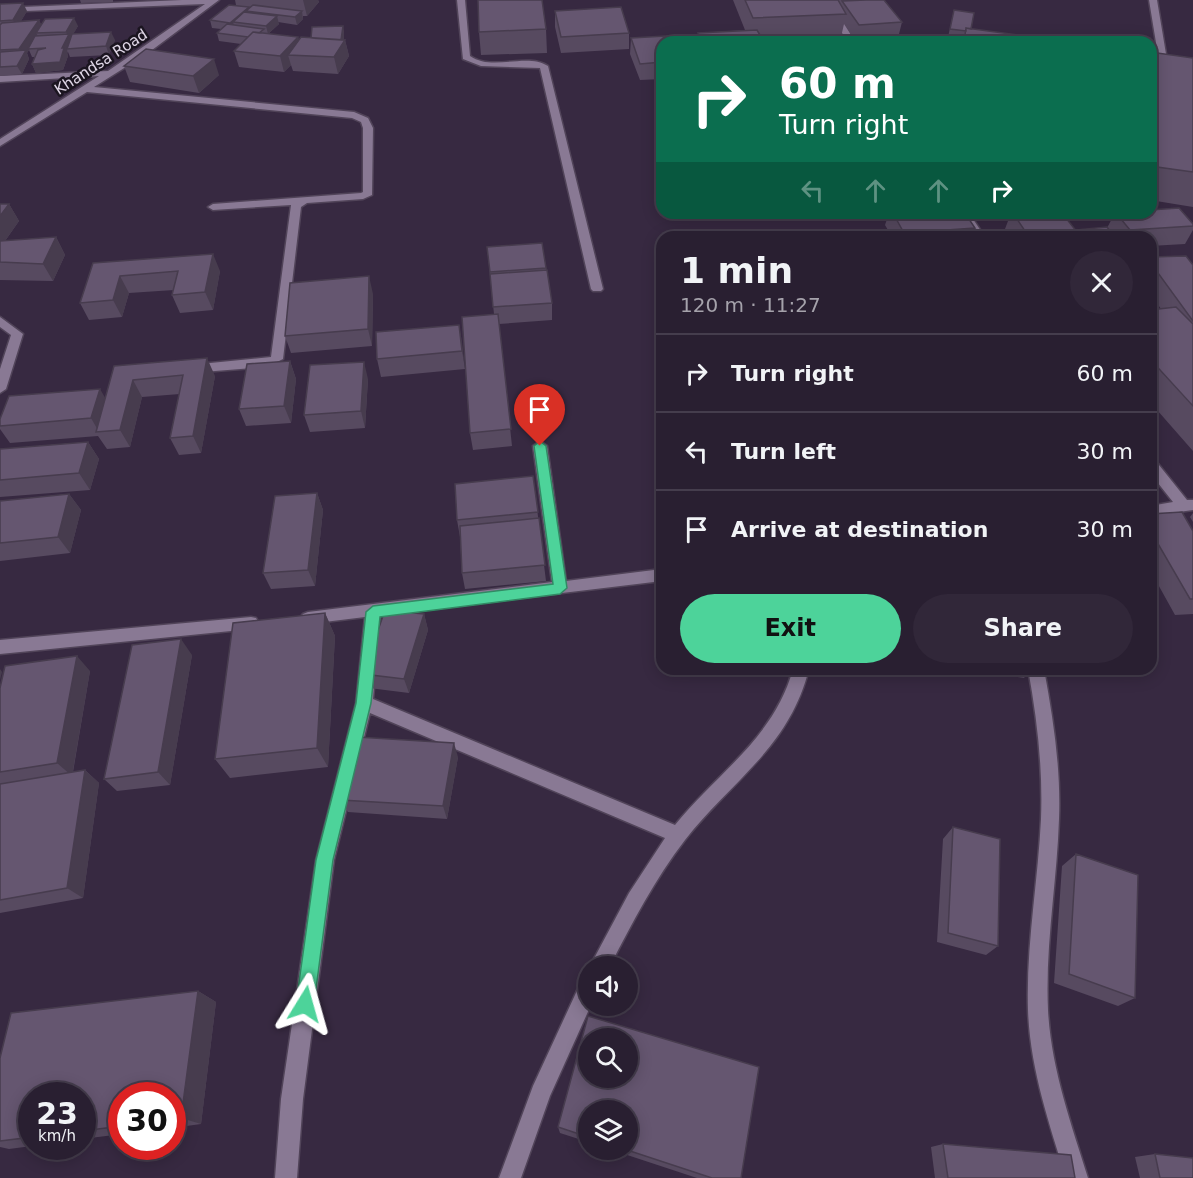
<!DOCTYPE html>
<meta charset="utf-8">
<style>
body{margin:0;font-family:"DejaVu Sans",sans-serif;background:#312739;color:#f1f3f6;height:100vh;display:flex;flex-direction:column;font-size:22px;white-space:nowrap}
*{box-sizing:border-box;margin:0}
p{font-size:20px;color:#a5a2ab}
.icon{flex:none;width:33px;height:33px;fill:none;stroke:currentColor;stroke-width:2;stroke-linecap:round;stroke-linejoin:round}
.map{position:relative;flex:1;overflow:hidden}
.drawer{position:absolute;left:656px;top:231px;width:501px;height:444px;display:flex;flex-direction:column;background:#291f31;border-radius:18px;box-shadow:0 3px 15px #0003,0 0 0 2px #453d4d}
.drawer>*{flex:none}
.top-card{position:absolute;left:656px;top:36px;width:501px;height:183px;border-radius:18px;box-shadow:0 3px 15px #0003,0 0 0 2px #453d4d;background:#0b6e4f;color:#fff;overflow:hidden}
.fabs{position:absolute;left:578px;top:956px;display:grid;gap:12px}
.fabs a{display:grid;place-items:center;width:60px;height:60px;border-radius:50%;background:#291f31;box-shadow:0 3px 15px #0003,0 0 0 2px #453d4d;font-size:30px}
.speed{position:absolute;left:18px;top:1082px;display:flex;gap:12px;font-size:30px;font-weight:700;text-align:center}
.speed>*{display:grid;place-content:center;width:78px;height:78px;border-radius:50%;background:#291f31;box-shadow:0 3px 15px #0003,0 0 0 2px #453d4d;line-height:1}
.speed small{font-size:15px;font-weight:400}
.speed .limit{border:9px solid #d22;background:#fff;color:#111}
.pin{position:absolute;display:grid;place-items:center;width:51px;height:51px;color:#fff;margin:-62px -26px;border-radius:50% 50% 50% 0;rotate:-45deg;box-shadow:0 0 6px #0007}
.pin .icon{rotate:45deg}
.me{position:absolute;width:66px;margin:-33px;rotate:8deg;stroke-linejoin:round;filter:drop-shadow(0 0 4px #0008)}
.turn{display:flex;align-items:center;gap:21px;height:126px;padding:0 24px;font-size:27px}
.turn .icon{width:78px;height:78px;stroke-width:2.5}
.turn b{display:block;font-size:42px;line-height:51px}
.lanes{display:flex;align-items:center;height:57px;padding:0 24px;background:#0003;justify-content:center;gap:30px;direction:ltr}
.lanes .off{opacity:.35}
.round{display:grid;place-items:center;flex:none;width:63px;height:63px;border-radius:32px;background:#312739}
.headline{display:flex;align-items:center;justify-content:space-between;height:102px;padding:0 24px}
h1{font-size:36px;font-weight:600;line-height:45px}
.cta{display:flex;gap:12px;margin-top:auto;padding:12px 24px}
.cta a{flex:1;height:69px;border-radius:36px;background:#4dd39a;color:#111;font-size:24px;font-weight:600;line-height:69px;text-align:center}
.cta a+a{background:#312739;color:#f1f3f6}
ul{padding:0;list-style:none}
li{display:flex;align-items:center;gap:18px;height:78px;padding:0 24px;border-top:2px solid #453d4d}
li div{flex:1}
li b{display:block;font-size:22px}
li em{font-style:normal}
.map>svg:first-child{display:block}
</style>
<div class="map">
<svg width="1193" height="1178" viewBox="0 0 1193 1178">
<rect width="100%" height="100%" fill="#372941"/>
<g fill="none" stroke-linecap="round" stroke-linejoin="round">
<defs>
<path id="minor" d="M182,0H219L148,53L94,87L354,112L368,118L373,128L372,195L363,199L307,203L301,207L283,359L267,367L190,373L184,369L190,365L271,357L291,205L213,210L208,207L213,204L361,193L363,192V128L361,122L352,118L87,92L0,146V139L99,76L0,82V76L108,71L205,4L0,12V8Z
M457,0H465L470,56C493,72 526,52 548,66L603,289L601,291H593L591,289L540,68L481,66L463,59Z
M824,0H832L855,42H847Z
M1149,0H1157L1167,60L1177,67L1193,69V75L1171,71L1159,61Z
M959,213H969L985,237H975Z
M0,317L23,334L6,389L0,393V369L11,335L0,327Z
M540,441L547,446L566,581L662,569V581L380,615L373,699L675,825C718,772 774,738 793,669H809C789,748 732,780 685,840C655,879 632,923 610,966H590L629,893L665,838L370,713L334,860L303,1099L297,1178H275L281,1099L316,860L356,703L365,617L308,624L303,622L300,618L303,614L308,612L552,582L533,446Z
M1150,458L1155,460L1187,500H1193V510L1150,516V506L1173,502L1150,473Z
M251,617L256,618L259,623L256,628L251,629L0,654V640Z
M1028,669H1044C1053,718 1061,768 1059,819C1057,882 1045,946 1048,1010C1051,1068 1071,1123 1088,1178H1066C1049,1123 1030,1068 1028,1010C1026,945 1038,882 1041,819C1043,768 1037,718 1028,669Z
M588,979V1005H591L550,1096L521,1178H499L533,1086L581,982Z"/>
</defs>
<!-- minor casing -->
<use href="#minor" stroke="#514459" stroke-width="3"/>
<!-- minor -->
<use href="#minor" fill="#897994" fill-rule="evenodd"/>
</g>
<!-- wall -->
<path fill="#574a60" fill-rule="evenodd" d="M80,0H113V2L81,3Z
M235,0H318L319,2L307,16H303V19L297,25L278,22L279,24L268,34L298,37L299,41L311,38L343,26L344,34V40H345L349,56L338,74L293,71L291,65L284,72L239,67L234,51L241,44L219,41L217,33L221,29L212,28L210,20L236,5Z
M733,0H884L902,22L898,38L855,41L844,24L841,37L763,40L764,42H697L698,33L745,30Z
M0,4L27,11L21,21L39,20L41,25L78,26L73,34L115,40L109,55L70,57L68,52L67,53L68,56L63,70L36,73L32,64L35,57H32L29,50L27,53L29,59L22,74L0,76Z
M954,10L971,29L1071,42H962L963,39L948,37Z
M555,11L629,33V49L561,53L555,27Z
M546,29L547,53L481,55L479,32Z
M631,38L662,42V79L640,80L630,54Z
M1150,52L1193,58V207L1150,200Z
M124,66L219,75L199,93L130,82Z
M0,204H9L19,221L5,241L56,237L65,255L53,281L0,280Z
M889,213H965L975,228L972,237H892L885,225Z
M1011,213H1062L1075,230L1107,228L1115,213H1150L1193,224V230L1185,244L1150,246V237H1010L1005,229Z
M542,243L552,303V320L499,324L512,446L473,450L470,433L494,314L487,247Z
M1150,257L1193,265V451L1150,402V310L1161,309L1150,293Z
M93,263L220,271L213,310L180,313L172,295L174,290L129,293L122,317L89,320L80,303Z
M373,294L372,346L291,353L285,336Z
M459,325L465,369L381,377L377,359Z
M290,361L296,379L291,423L246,426L239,409Z
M114,366L215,376L201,453L179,455L170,438L180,394L142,397L130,447L107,449L98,436L10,443L0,429V419L105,399Z
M368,379L365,428L310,432L304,415Z
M88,442L99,459L90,490L0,497V449Z
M533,476L546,581L465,589L462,573L460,537L457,520Z
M317,493L323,510L315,586L271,589L263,573Z
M69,494L81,510L70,553L0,561V501Z
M1193,513V522L1190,517Z
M1150,514L1193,531V614L1175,615L1150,570Z
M325,613L335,636L328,767L230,778L215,759Z
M424,614L428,630L409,693L369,688L363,674Z
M192,655L170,785L117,791L104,779Z
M970,669H1031L1024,678Z
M90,671L73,772L85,770L99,783L83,898L0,913V688Z
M458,757L447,819L348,812L341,800Z
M953,827L998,946L986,955L937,942L943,839Z
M1076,854L1135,998L1118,1006L1054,983L1062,866Z
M198,991L216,1002L201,1124L172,1128V1095H122V1134L82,1139V1095H32V1146L9,1149L0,1147V1058Z
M588,1016L759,1067L741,1178H697L609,1149H627V1110H588V1142L560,1133L558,1127ZM588,1038H627V1077H588Z
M943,1144L1075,1178H935L931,1147Z
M1155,1154L1193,1178H1140L1135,1157Z"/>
<!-- shaded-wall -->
<path fill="#473c4e" d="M303,0H318L319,2L307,16Z
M23,3L27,11L17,28L13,20Z
M249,7L250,11H246L248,17L233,22L235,29L232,31L230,23Z
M302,11L303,19L297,25L295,17Z
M277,16L279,24L268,34L266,26Z
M74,18L78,26L71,38L67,49L68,56L63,70L36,73L32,64L62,48L68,36L66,32Z
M39,20L43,28L36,33L38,36L27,53L29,59L22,74L17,66L23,56L19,49Z
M343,26L344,34V43L345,40L349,56L338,74L334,57L341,41Z
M111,32L115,40L109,55L106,46Z
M298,37L302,53L288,55L291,65L284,72L280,56Z
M214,59L219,75L199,93L193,76Z
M9,204L19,221L0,248V216Z
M56,237L65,255L53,281L43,264Z
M213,254L220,271L213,310L205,292Z
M120,276L129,293L122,317L113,300Z
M369,276L373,294L372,346L368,329Z
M459,325L462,342L465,369L462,351Z
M207,358L215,376L201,453L193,436Z
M290,361L296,379L291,423L284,406Z
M364,362L368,379L365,428L361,411Z
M133,380L142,397L130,447L120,430Z
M100,389L110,406L99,432L91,418Z
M88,442L99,459L90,490L79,473Z
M317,493L323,510L315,586L308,570Z
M69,494L81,510L70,553L58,537Z
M325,613L335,636L328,767L317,748Z
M424,614L428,630L409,693L404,679Z
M181,639L192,655L170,785L158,772Z
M77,656L90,671L72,776L57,763Z
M0,669L2,672L0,680Z
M454,743L458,757L447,819L443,806Z
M85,770L99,783L83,898L67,888Z
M198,991L216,1002L201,1124L181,1118Z"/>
<!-- building -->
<path fill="#655670" stroke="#473c4e" stroke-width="1.5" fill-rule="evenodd" d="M478,0H542L546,29L479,32Z
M745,0H838L846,14L753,18Z
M866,0H884L902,22L859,25L842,1Z
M23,3L13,20L0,21V4Z
M229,5L249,7L230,23L210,20Z
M253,5L302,11L295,17L246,11Z
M621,7L629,33L561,37L555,11Z
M954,10L974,13L971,29L966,28V31L950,29Z
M244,12L277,16L266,26L233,22Z
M74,18L66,32L36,33L45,19Z
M39,20L19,49L0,50V25L2,23Z
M227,24L264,29L259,33L253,32L248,37L217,33Z
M343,26L341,40L311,38L312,27Z
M966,28L1071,42H964Z
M757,30L764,42H702L698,33Z
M111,32L106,46L67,49L72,34Z
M253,32L298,37L280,56L234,51Z
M69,34L62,48H64L60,62L32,64L38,50L46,48L28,49L35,36Z
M683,35L686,42H662V62L640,64L631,38Z
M301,37L345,40L334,57L288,55Z
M146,49L214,59L193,76L124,66Z
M26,50L17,66L0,67V52Z
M1150,52L1193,58V172L1150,166Z
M0,204H9L0,216Z
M1179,208L1193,224V226L1130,230L1116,213H1150V210Z
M893,213H965L975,228L904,233Z
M1013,213H1062L1081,237H1029Z
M1107,227L1115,237H1081L1075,230Z
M56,237L43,264L0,262V241Z
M542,243L546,268L490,272L487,247Z
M213,254L205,292L172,295L178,271L120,276L113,300L80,303L93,263Z
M1186,256L1193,265V321L1150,262V257Z
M547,270L552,303L493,307L490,274Z
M369,276L368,329L285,336L290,283Z
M1176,307L1193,324V406L1150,359V310Z
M498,314L511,429L470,433L462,317Z
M459,325L462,351L377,359L376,332Z
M207,358L193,436L170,438L183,375L133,380L120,430L96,432L114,366Z
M290,361L284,406L239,409L247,364Z
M364,362L361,411L304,415L310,365Z
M100,389L91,418L0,426V419L9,396Z
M88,442L79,473L0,480V449Z
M533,476L538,512L457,520L455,484Z
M317,493L308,570L263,573L275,496Z
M69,494L58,537L0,543V501Z
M1182,512L1193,531V599H1190L1150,530V514Z
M539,518L545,565L462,573L460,526Z
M385,610L424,614L404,679L363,674Z
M325,613L317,748L215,759L233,623Z
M181,639L158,772L104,779L132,645Z
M77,656L57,763L0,772V688L5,666Z
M357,737L454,743L443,806L341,800Z
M85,770L67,888L0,900V784Z
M953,827L1000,839L998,946L948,933Z
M1076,854L1138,875L1135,998L1069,974Z
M198,991L181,1118L172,1119V1095H122V1126L82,1131V1095H32V1137L0,1141V1058L11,1013Z
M588,1016L759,1067L741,1178H712L624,1149H627V1110H588V1137L558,1127ZM588,1038H627V1077H588Z
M943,1144L1071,1155L1075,1178H948Z
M1155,1154L1193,1158V1178H1160Z"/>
<!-- route -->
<path fill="#4dd39a" stroke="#328964" stroke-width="1.5" d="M540,441L546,446L567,588L560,594L380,617L371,703L333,860L314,1004L312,1010L305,1013L299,1010L296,1004L316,860L356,703L366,612L373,606L553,584L534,446Z"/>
<g text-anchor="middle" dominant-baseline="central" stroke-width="5" stroke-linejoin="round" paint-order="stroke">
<!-- far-street labels -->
<g font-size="15" fill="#e0d7e7" stroke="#1b1520">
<text transform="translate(101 62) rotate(-33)">Khandsa Road</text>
</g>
</g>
</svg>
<div class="fabs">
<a><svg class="icon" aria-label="sound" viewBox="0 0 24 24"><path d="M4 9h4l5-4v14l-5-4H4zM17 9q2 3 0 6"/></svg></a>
<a><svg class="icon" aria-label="search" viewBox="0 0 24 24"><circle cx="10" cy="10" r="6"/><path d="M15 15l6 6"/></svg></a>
<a><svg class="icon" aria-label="layers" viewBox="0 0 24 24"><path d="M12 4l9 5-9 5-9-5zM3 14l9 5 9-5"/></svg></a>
</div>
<div class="speed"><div>23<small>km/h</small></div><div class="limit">30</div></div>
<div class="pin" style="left:540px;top:446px;background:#d93025"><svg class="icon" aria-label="arrive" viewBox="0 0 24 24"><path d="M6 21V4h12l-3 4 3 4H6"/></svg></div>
<svg class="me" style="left:305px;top:1004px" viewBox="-20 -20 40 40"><path d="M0-17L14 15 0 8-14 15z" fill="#4dd39a" stroke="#fff" stroke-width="4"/></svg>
<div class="top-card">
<div class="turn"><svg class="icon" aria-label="right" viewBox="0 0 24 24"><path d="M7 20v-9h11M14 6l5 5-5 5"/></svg><div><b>60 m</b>Turn right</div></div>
<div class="lanes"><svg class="icon off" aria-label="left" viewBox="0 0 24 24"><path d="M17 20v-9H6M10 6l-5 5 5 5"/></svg><svg class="icon off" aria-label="ahead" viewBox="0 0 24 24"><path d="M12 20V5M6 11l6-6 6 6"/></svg><svg class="icon off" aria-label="ahead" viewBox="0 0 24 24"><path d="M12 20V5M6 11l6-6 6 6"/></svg><svg class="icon" aria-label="right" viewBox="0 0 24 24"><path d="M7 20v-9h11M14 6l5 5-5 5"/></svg></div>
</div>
<section class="drawer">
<div class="headline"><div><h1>1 min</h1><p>120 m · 11:27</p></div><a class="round"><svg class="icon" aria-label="close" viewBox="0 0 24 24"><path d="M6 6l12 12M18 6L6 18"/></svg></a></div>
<ul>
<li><svg class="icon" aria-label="right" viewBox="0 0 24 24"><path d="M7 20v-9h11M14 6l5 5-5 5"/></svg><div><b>Turn right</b></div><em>60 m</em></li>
<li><svg class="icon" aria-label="left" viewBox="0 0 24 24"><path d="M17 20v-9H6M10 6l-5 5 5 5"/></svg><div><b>Turn left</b></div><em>30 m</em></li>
<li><svg class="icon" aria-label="arrive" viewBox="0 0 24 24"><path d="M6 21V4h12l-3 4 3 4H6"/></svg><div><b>Arrive at destination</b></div><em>30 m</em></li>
</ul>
<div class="cta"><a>Exit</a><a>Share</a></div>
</section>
</div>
